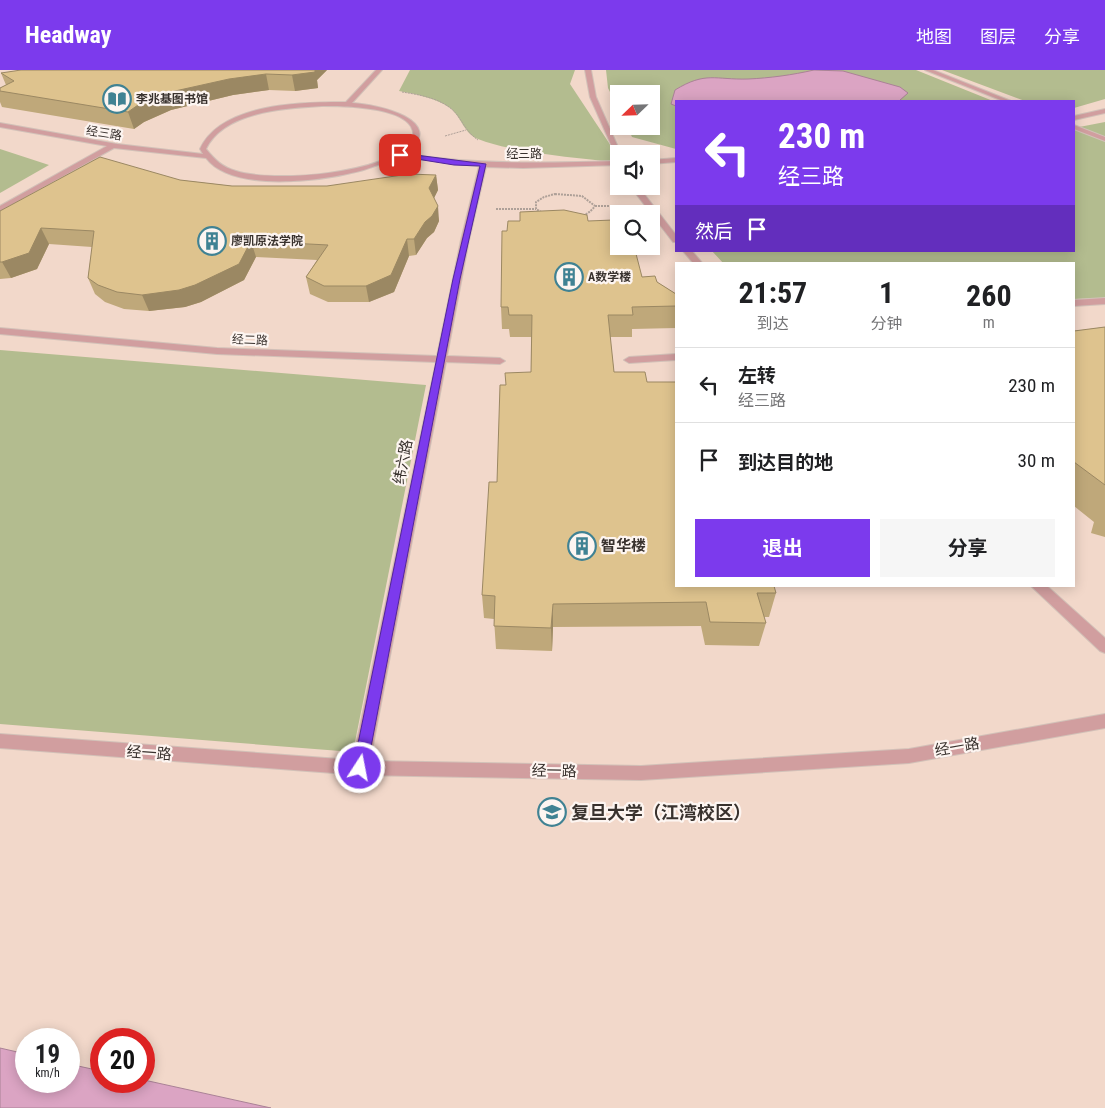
<!DOCTYPE html>
<html lang="zh">
<meta charset="utf-8">
<style>
body{margin:0;font-family:"Roboto Condensed","Noto Sans SC",sans-serif;background:#f6f6f6;color:#202124;height:100vh;display:flex;flex-direction:column;font-size:19px;white-space:nowrap}
*{box-sizing:border-box;margin:0}
p{font-size:16px;color:#757577}
.icon{flex:none;width:28px;height:28px;fill:none;stroke:currentColor;stroke-width:2;stroke-linecap:round;stroke-linejoin:round}
.map{position:relative;flex:1;overflow:hidden}
.details{position:absolute;left:675px;top:192px;width:400px;height:325px;display:flex;flex-direction:column;background:#fff;border-radius:0px;box-shadow:0 2px 12px #0003}
.details>*{flex:none}
.banner{position:absolute;left:675px;top:30px;width:400px;height:152px;border-radius:0px;box-shadow:0 2px 12px #0003;background:#7c3aed;color:#fff;overflow:hidden}
.needle{width:32px;rotate:247deg}
.tools{position:absolute;left:610px;top:15px;display:grid;gap:10px}
.tools a{display:grid;place-items:center;width:50px;height:50px;border-radius:0px;background:#fff;box-shadow:0 2px 12px #0003;font-size:25px}
.speed{position:absolute;left:15px;top:958px;display:flex;gap:10px;font-size:25px;font-weight:700;text-align:center}
.speed>*{display:grid;place-content:center;width:65px;height:65px;border-radius:50%;background:#fff;box-shadow:0 2px 12px #0003;line-height:1}
.speed small{font-size:12px;font-weight:400}
.speed .limit{border:8px solid #d22;background:#fff;color:#111}
.pin{position:absolute;display:grid;place-items:center;width:42px;height:42px;color:#fff;margin:-21px;border-radius:10px;box-shadow:0 2px 8px #0006}
.me{position:absolute;width:55px;margin:-28px;rotate:11deg;stroke-linejoin:round;filter:drop-shadow(0 0 4px #0008)}
.turn{display:flex;align-items:center;gap:18px;height:105px;padding:0 20px;font-size:22px}
.turn .icon{width:65px;height:65px;stroke-width:2.5}
.turn b{display:block;font-size:35px;line-height:42px}
.then{display:flex;align-items:center;height:48px;padding:0 20px;background:#0003;gap:10px;font-size:19px}
.eta{display:flex;justify-content:space-evenly;align-items:center;height:85px;text-align:center}
.eta b{font-size:30px;font-weight:700;line-height:35px}
.button{display:flex;gap:10px;margin-top:auto;padding:10px 20px}
.button a{flex:1;height:58px;border-radius:0px;background:#7c3aed;color:#fff;font-size:20px;font-weight:700;line-height:58px;text-align:center}
.button a+a{background:#f6f6f6;color:#202124}
ul{padding:0;list-style:none}
li{display:flex;align-items:center;gap:15px;height:75px;padding:0 20px;border-top:1px solid #e0e0e0}
li div{flex:1}
li b{display:block;font-size:19px}
li em{font-style:normal}
header{display:flex;align-items:center;gap:30px;box-sizing:border-box;height:70px;padding:0 25px;background:#7c3aed;color:#fff}
header strong{font-size:24px}
nav{display:flex;gap:28px;margin-inline-start:auto;font-size:18px}
.map>svg:first-child{display:block}
</style>
<header>
<strong>Headway</strong>
<nav><a>地图</a><a>图层</a><a>分享</a></nav>
</header>
<div class="map">
<svg width="1105" height="1038" viewBox="0 0 1105 1038">
<rect width="100%" height="100%" fill="#f8e5db"/>
<!-- built -->
<path fill="#f2d8ca" fill-rule="evenodd" d="M0,0H1105V1038H0ZM619,24H651V56H619ZM676,31H1074V181H676ZM619,84H651V116H619ZM619,144H651V176H619ZM676,194H1074V516H676ZM26,969H69V1011H26ZM101,969H144V1011H101Z"/>
<!-- green -->
<path fill="#b3bc8f" d="M410,0H575L570,14L619,88V93C577,87 517,84 478,69C464,64 461,46 450,38C436,28 415,24 399,21Z
M606,0H916L993,31H676V79L632,67L627,56H651V24H619V40L608,18Z
M942,0H1105V29L1074,38V31H1025Z
M1105,52V228L1074,229V194H724L712,181H1074V58Z
M0,79L49,95L0,123Z
M0,280L426,315L353,682L0,654Z"/>
<!-- water -->
<path fill="#dba4c3" stroke="#aa8296" d="M814,0L843,1L900,17L908,23L899,31H676V36L671,34L675,20C706,1 715,10 748,9C770,8 792,5 814,0Z
M0,978L26,984V1011H69V994L101,1001V1011L144,1010L271,1038H0Z"/>
<g fill="none" stroke-linecap="round" stroke-linejoin="round">
<defs>
<path id="service" d="M376,0H382L352,33C376,34 450,50 406,84C479,95 546,93 619,91V95L523,98L486,97L469,170L447,286L500,288L505,291L500,294L446,292L370,691L641,696L909,679L1105,644V658L909,693L641,710L360,705L0,678V664L353,690L436,292L217,284L0,264V258L217,278L437,286L461,170L479,96C453,95 428,88 403,88C398,87 368,99 360,101C322,111 232,123 206,88L114,78L0,141V136L107,76L0,57V53L117,74L203,84L200,79C221,33 302,32 346,32ZM323,36C341,36 424,36 412,71C388,104 273,113 236,101C222,97 215,90 206,79C224,41 287,38 323,36Z
M585,0H591L596,27L621,84H619V88L616,86L590,27Z
M925,0H933L1011,31H1003Z
M1105,39V43L1074,50V46Z
M1074,55L1105,67V71L1074,59Z
M676,88V92L651,94V90Z
M630,116H638L676,165V172H673Z
M683,181H692L703,194H694Z
M1105,228V234L1074,236V230Z
M676,284V290L629,293L624,290L629,287Z
M1031,516H1047L1105,568V583L1100,581Z"/>
</defs>
<!-- service casing -->
<use href="#service" stroke="#d2c1b8" stroke-width="2"/>
<!-- path-far1 -->
<path stroke="#aea098" stroke-width="1" stroke-dasharray="2 1" stroke-linecap="butt" d="M402,22C421,25 446,29 458,46C465,56 468,63 478,70
M445,66L466,60"/>
<!-- path -->
<path stroke="#aea098" stroke-width="2" stroke-dasharray="2 1" stroke-linecap="butt" d="M555,124L582,126L595,136C581,155 554,150 536,139V132L544,127Z
M595,136H619
M496,139H536"/>
<!-- service -->
<use href="#service" fill="#d19e9f" fill-rule="evenodd"/>
</g>
<!-- wall -->
<path fill="#bfa87a" d="M327,0L317,10L318,18L295,21L269,20L233,25L171,40L144,52L134,59L2,37L0,32V18L6,15L1,3Z
M436,105L438,120L434,128L439,151L434,162L427,168L416,185L409,186L394,222L369,232H328L310,224L306,207L317,190L256,187L244,210L201,232L185,237L149,241L124,239L105,232L95,224L88,208L92,177L49,174L37,199L11,208L0,209V141L180,110L232,116H327Z
M588,151L615,158L642,207L657,212L676,224V258L632,259V267H610L614,302L676,516L776,523L769,547H764L766,553L759,576L705,575L701,556L553,557L552,581L496,579L494,549L484,548L482,525L497,412L506,315L531,302V267H510L509,259H502L501,237L507,161Z
M1105,257V467L1091,463L1094,452L1074,436V261Z"/>
<!-- shaded-wall -->
<path fill="#9b8863" d="M315,0H327L317,10L318,18L295,21L292,5Z
M266,4L269,20L233,25L171,40L144,52L134,59L128,42L138,35L166,23L229,9Z
M436,105L438,120L431,134L429,118Z
M438,136L439,151L434,162L427,168L416,185L414,169L425,152Z
M41,158L49,174L37,199L11,208L2,192Z
M407,169L409,186L394,222L369,232L366,216Z
M251,171L256,187L244,210L201,232L185,237L149,241L142,225Z
M553,534V557L552,581L551,558Z"/>
<!-- building -->
<path fill="#dec38e" stroke="#9b8863" d="M21,0H315V2L292,5L266,4L229,9L166,23L138,35L128,42L0,21V18L14,11L1,3Z
M100,87L180,110L232,116H327L409,104L436,105L429,118L438,136L432,146L425,152L414,169H407L391,205L366,216H324L306,207L328,175L251,171L239,194L195,215L179,220L142,225L117,222L98,215L88,208L94,161L41,158L29,183L2,192H0V141Z
M564,140L587,145L588,151L613,150L615,158L619,157V176H634L642,207L655,206L657,212L676,224V236L632,237L633,245H608L614,302H645L647,312H676V516H774L776,523H757L766,553L710,552L706,532L553,534L551,558L494,556L495,526L482,525L489,412H497L500,315H506L505,303L531,302L532,245H509L508,237H501L502,161H507L508,151H520V142Z
M1105,257V415L1074,392V261Z"/>
<!-- route -->
<path fill="#7c3aed" stroke="#51269a" d="M400,83L486,94L460,209L367,698L365,702L360,704L355,702L353,698L453,209L480,96L454,95L398,86Z"/>
<!-- icons -->
<defs>
<symbol id="library-ring" viewBox="-11 -11 22 22"><circle r="9.5" fill="#fdf5f1" stroke="#408293" stroke-width="1.5"/><path d="M-6-4Q-3-5.5-.7-3.5V5Q-3 3-6 4ZM6-4Q3-5.5 .7-3.5V5Q3 3 6 4Z" fill="#408293"/></symbol>
<symbol id="building-ring" viewBox="-11 -11 22 22"><circle r="9.5" fill="#fdf5f1" stroke="#408293" stroke-width="1.5"/><path d="M-4-6H4V6H1V3H-1V6H-4ZM-2.5-4.3h1.7v1.8h-1.7ZM.8-4.3h1.7v1.8H.8ZM-2.5-1h1.7V.8h-1.7ZM.8-1h1.7V.8H.8Z" fill="#408293"/></symbol>
<symbol id="university-ring" viewBox="-11 -11 22 22"><circle r="9.5" fill="#fdf5f1" stroke="#408293" stroke-width="1.5"/><path d="M0-5L7-2L0 1L-7-2ZM-4 1L0 2.5L4 1V4Q0 6-4 4Z" fill="#408293"/></symbol>
</defs>
<g fill-rule="evenodd">
<use href="#library-ring" x="101" y="13" width="32" height="32"/>
<use href="#building-ring" x="196" y="155" width="32" height="32"/>
<use href="#building-ring" x="553" y="191" width="32" height="32"/>
<use href="#building-ring" x="566" y="460" width="32" height="32"/>
<use href="#university-ring" x="536" y="726" width="32" height="32"/>
</g>
<g text-anchor="middle" dominant-baseline="central" stroke-width="4.5" stroke-linejoin="round" paint-order="stroke">
<!-- far-poi labels -->
<g font-size="12" font-weight="bold" fill="#39322e" stroke="#fdf5f1" text-anchor="start">
<text x="136" y="29">李兆基图书馆</text>
<text x="231" y="171">廖凯原法学院</text>
<text x="588" y="207">A数学楼</text>
</g>
<!-- far-street labels -->
<g font-size="12" fill="#39322e" stroke="#fdf5f1">
<text transform="translate(104 63) rotate(9)">经三路</text>
<text x="524" y="84">经三路</text>
<text transform="translate(250 270) rotate(2)">经二路</text>
</g>
<!-- street labels -->
<g font-size="15" fill="#39322e" stroke="#fdf5f1">
<text transform="translate(403 392) rotate(-79)">纬六路</text>
<text transform="translate(957 677) rotate(-10)">经一路</text>
<text transform="translate(149 683) rotate(4)">经一路</text>
<text transform="translate(554 701) rotate(1)">经一路</text>
</g>
<!-- poi labels -->
<g font-size="15" font-weight="bold" fill="#39322e" stroke="#fdf5f1" text-anchor="start">
<text x="601" y="476">智华楼</text>
</g>
<!-- near-poi labels -->
<g font-size="18" font-weight="bold" fill="#39322e" stroke="#fdf5f1" text-anchor="start">
<text x="571" y="742">复旦大学（江湾校区）</text>
</g>
</g>
</svg>
<div class="tools">
<a><svg class="needle" viewBox="-14 -14 28 28"><path d="M0-13l5 13h-10z" fill="#e53935"/><path d="M0 13l5-13h-10z" fill="#757577"/></svg></a>
<a><svg class="icon" aria-label="sound" viewBox="0 0 24 24"><path d="M4 9h4l5-4v14l-5-4H4zM17 9q2 3 0 6"/></svg></a>
<a><svg class="icon" aria-label="search" viewBox="0 0 24 24"><circle cx="10" cy="10" r="6"/><path d="M15 15l6 6"/></svg></a>
</div>
<div class="speed"><div>19<small>km/h</small></div><div class="limit">20</div></div>
<div class="pin" style="left:400px;top:85px;background:#d93025"><svg class="icon" aria-label="arrive" viewBox="0 0 24 24"><path d="M6 21V4h12l-3 4 3 4H6"/></svg></div>
<svg class="me" style="left:360px;top:698px" viewBox="-20 -20 40 40"><circle r="17" fill="#7c3aed" stroke="#fff" stroke-width="3"/><path d="M0-11L8 9 0 5-8 9z" fill="#fff"/></svg>
<div class="banner">
<div class="turn"><svg class="icon" aria-label="left" viewBox="0 0 24 24"><path d="M17 20v-9H6M10 6l-5 5 5 5"/></svg><div><b>230 m</b>经三路</div></div>
<div class="then">然后<svg class="icon" aria-label="arrive" viewBox="0 0 24 24"><path d="M6 21V4h12l-3 4 3 4H6"/></svg></div>
</div>
<section class="details">
<div class="eta">
<div><b>21:57</b><p>到达</p></div>
<div><b>1</b><p>分钟</p></div>
<div><b>260</b><p>m</p></div>
</div>
<ul>
<li><svg class="icon" aria-label="left" viewBox="0 0 24 24"><path d="M17 20v-9H6M10 6l-5 5 5 5"/></svg><div><b>左转</b><p>经三路</p></div><em>230 m</em></li>
<li><svg class="icon" aria-label="arrive" viewBox="0 0 24 24"><path d="M6 21V4h12l-3 4 3 4H6"/></svg><div><b>到达目的地</b></div><em>30 m</em></li>
</ul>
<div class="button"><a>退出</a><a>分享</a></div>
</section>
</div>
